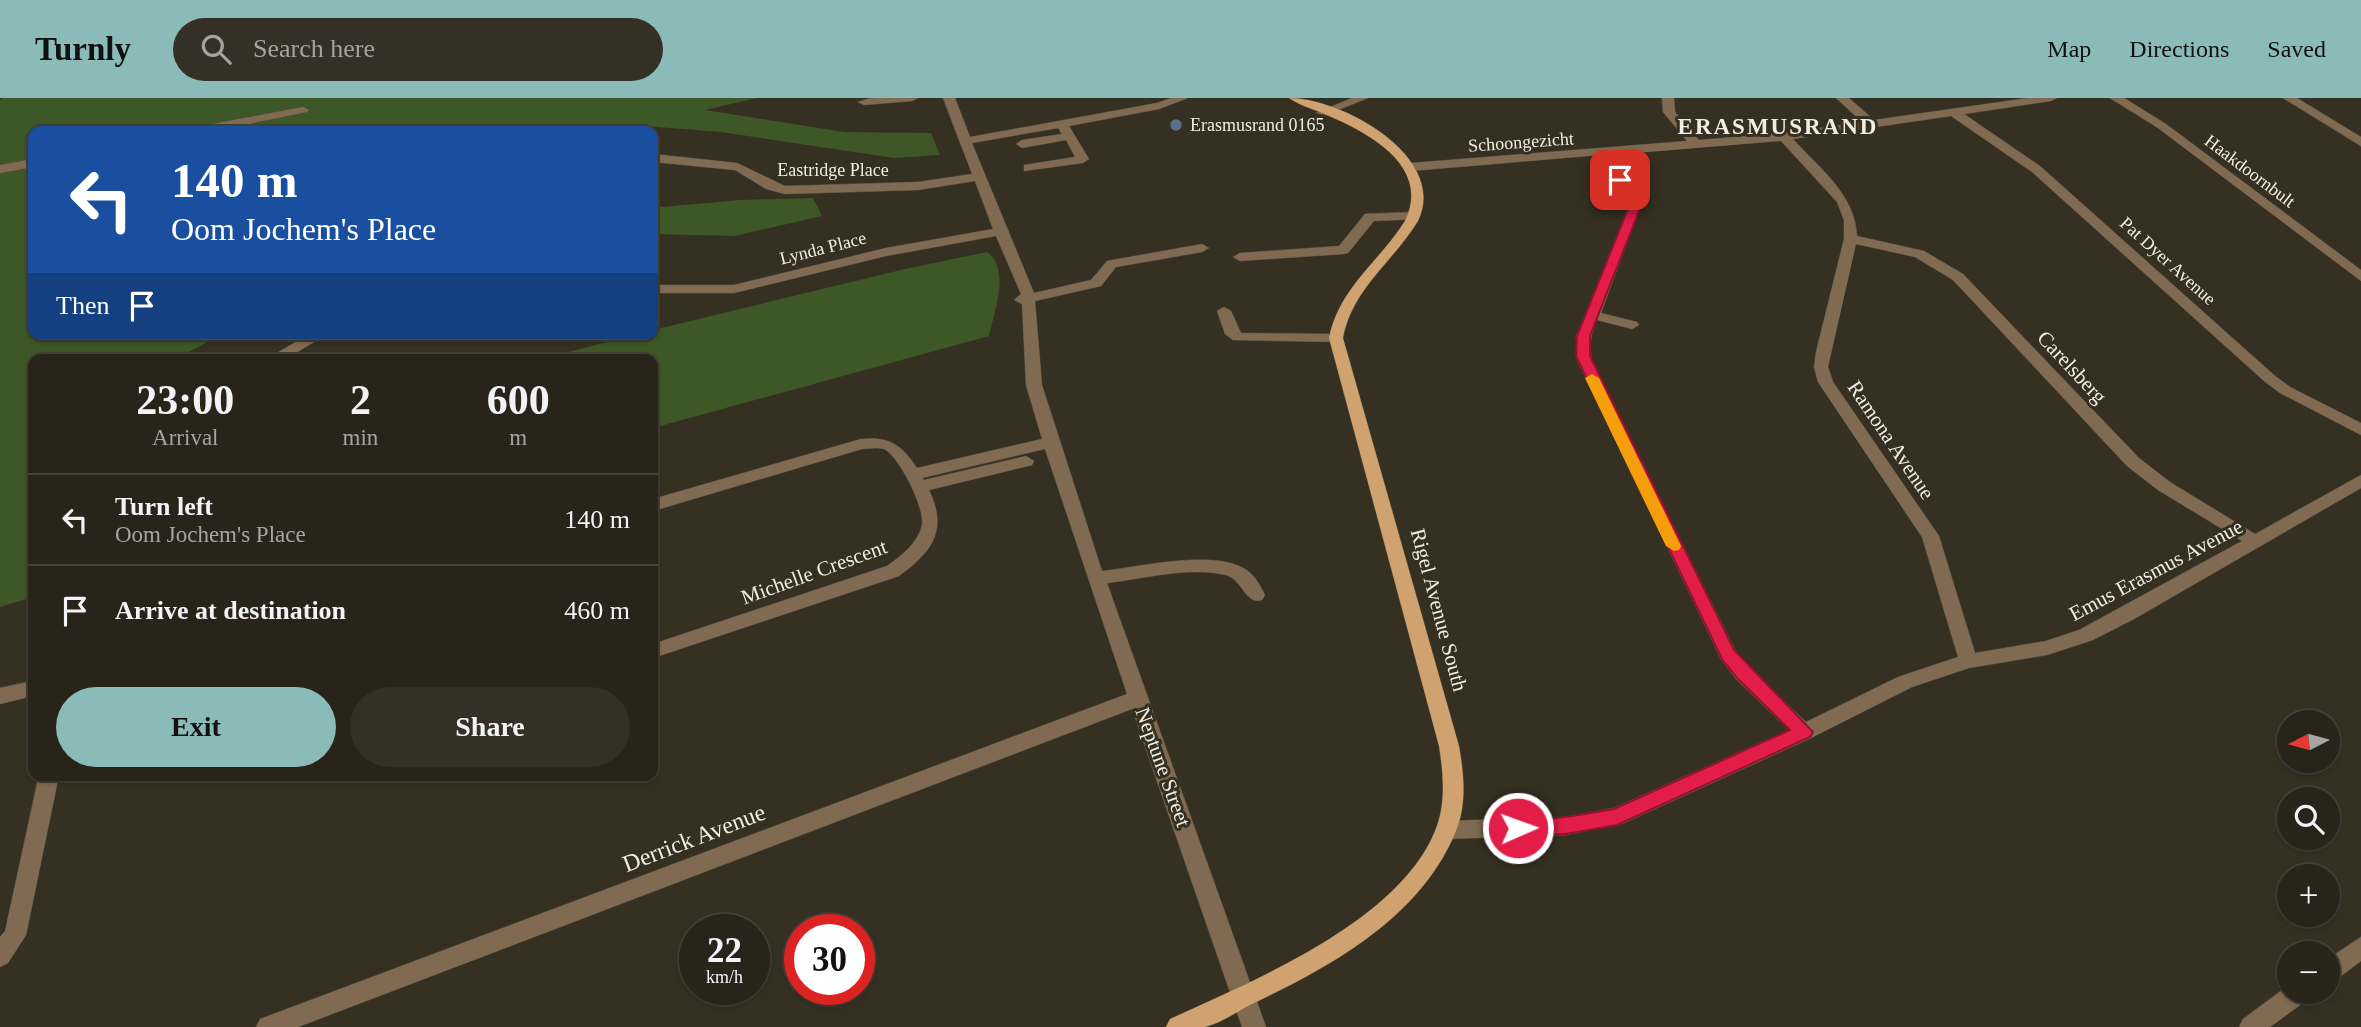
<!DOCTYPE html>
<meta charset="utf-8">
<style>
body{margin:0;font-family:Georgia,serif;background:#343026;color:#f1f3f6;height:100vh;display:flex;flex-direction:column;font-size:26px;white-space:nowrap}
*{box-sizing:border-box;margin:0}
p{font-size:23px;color:#a5a4a2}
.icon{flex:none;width:38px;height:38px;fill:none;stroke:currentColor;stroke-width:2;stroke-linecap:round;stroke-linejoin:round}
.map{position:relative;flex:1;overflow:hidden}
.sheet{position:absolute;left:28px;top:256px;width:630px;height:427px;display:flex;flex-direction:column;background:#282419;border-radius:14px;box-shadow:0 2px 5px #0004,0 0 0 2px #444138}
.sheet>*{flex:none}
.hud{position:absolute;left:28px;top:28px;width:630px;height:214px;border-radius:14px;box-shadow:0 2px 5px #0004,0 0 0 2px #444138;background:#1a4fa0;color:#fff;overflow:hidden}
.needle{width:46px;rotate:264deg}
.tools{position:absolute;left:2277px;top:612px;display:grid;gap:14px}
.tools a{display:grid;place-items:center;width:63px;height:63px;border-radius:50%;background:#282419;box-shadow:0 2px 5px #0004,0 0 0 2px #444138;font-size:35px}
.speed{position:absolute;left:679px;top:816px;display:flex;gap:14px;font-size:35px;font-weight:700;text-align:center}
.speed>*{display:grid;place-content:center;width:91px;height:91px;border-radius:50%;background:#282419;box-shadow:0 2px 5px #0004,0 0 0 2px #444138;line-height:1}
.speed small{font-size:18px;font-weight:400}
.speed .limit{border:10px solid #d22;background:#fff;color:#111}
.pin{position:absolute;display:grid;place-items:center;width:60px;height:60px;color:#fff;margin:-30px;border-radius:14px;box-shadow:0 4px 10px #0006}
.me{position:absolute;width:77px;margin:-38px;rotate:88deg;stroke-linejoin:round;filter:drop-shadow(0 0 5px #0008)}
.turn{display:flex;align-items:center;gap:24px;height:147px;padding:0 28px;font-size:32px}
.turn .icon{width:91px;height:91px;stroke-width:2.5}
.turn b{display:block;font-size:49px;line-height:60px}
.then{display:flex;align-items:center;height:66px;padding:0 28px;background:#0003;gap:14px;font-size:26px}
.eta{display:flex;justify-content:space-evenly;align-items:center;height:119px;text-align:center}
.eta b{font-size:42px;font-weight:600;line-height:49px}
.button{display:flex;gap:14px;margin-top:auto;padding:14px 28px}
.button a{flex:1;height:80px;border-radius:42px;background:#8bbbb9;color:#111;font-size:28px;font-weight:600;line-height:80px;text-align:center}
.button a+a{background:#343026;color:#f1f3f6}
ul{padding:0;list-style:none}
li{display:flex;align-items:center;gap:21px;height:91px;padding:0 28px;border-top:2px solid #444138}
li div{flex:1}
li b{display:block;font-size:26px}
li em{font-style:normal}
header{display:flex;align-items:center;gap:42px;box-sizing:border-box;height:98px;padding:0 35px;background:#8bbbb9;color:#111}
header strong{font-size:33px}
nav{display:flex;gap:38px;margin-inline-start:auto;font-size:24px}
.search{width:490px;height:63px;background:#343026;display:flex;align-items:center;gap:18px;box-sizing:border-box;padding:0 24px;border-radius:38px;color:#a5a4a2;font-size:26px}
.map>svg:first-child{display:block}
</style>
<header>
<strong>Turnly</strong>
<div class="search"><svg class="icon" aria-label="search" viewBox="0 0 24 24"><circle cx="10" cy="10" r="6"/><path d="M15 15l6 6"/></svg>Search here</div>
<nav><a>Map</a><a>Directions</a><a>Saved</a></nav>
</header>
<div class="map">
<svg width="2361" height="929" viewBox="0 0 2361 929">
<rect width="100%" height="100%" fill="#353021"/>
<!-- green -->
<path fill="#3d5727" d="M3,0H757L705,12L844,34L931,35L940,57L894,60L721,34L631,27L604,33H33V236H222L176,261H33V499L0,509V2Z
M813,100L822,118L734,138L653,136V105L662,109L740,102Z
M987,154C1011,171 994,214 989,238L653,330V261H542L638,236H653V232L905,171Z"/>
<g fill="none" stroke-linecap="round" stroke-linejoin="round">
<defs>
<path id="minor" d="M871,0H918L912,3L864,7L858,4Z
M943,0H955L970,39L1157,5L1171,0H1188L1159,11L1069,28L1089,61L1083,65L1024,73V67L1075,59L1066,42L1022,50L1016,46L1022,42L1062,36L1058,30L972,45L1034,195L1091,182L1107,163L1202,146L1209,150L1202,154L1116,169L1101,188L1035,203L1042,287L1102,473C1140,469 1212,451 1245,471C1255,477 1260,487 1265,497L1262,502C1245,507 1243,482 1226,477C1189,468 1143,481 1107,485L1266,929H1242L1132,611L298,929H256L260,921L268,918L1127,596L1045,351L922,380L924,382L1026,358L1034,363L1032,367L929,392C948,432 933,453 899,478L653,560V546L887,468C901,458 918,445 922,427C925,410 899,358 884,351C877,349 868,351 862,351L653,413V401L861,341C889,338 902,347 917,370L1042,341L1026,287L1022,206L1014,202L1021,196L996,138L886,158L734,195H653V187H734L886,150L993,131L975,83L918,92L785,96L766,91L735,72L653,64V56L737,65L785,88L918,84L972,76Z
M1352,0H1368L1326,17L1316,15Z
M1662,0H1674L1675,14L1699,42L1784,35L1862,24L1836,0H1849L1874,22L2028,0H2057L2051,3L1964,16L2040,68L2274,277L2290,289L2361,325V337L2280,295L2264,283L2032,74L1951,18L1793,41C1820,71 1855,96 1857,138L1924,153L1963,176L2139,360L2170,384L2255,436L2361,377V390L2134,521L2093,542L2047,557L1969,570L1912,589L1811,640L1624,725L1566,737L1446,741L1439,738L1435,732L1439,726L1446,723L1566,719L1614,710L1789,632L1736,581L1721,561L1578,264L1576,238L1602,180L1627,112L1626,100L1599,57L1411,73L1405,69L1411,65L1687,43L1663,14ZM1781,43L1837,104L1844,122V141L1816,254L1814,269L1818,284L1922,439L1958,559L1898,579L1806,624L1750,571L1735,552L1592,264C1589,247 1590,238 1597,222L1632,231L1639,227L1637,224L1601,215L1639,112L1638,100L1611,57ZM1856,146L1915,159L1953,182L2127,368L2158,392L2242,443L2079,532L2046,543L1975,555L1939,438L1833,284L1828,269Z
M2110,0H2124L2166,26L2361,172V183L2158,30Z
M2283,0H2297L2361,39V48Z
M303,9L309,12L307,14L214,33H191L197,29Z
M33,61V69L0,75V67Z
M1414,114L1419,115V121L1374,123L1348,155L1343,156L1240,163L1233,159L1240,155L1339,148L1365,116Z
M1224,209L1231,213L1241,235L1336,236L1343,240L1336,244L1233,242L1225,236L1217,213Z
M309,236H327L286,261H267Z
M33,583V598L0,606V590Z
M39,677H59L26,837L8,865L0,869V839L5,833Z
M2361,839V863L2336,882L2328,885V861Z
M2289,887V894H2310L2307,902L2270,929H2239L2243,921Z"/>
<path id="major" d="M1289,0C1342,0 1449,59 1418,123C1393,164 1352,191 1343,240L1459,648C1464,676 1467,706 1456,733C1421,819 1332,868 1252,906C1238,913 1220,926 1204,929C1192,929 1178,929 1166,929L1170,921C1255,882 1403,822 1437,728C1446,702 1443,674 1439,648L1329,240C1339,190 1379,164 1405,123C1431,69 1371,36 1329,18C1317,12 1300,8 1289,0Z"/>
</defs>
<!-- minor casing -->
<use href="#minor" stroke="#534e40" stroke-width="1"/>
<!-- major casing -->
<use href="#major" stroke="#534e40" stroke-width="1"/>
<!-- minor -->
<use href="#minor" fill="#806a52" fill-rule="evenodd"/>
<!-- major -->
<use href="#major" fill="#cfa26f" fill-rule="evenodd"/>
</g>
<!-- route -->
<path fill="#e11d48" stroke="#92132f" stroke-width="2" d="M1616,79L1626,82L1637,100L1639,113L1590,238V258L1734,552L1813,634L1810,639L1617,727L1566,736L1518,738L1511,735L1509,730L1511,724L1566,719L1614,711L1790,632L1737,580L1722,561L1576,258L1577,238L1627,113L1626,100L1615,82Z"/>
<!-- slow -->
<path fill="#f59e0b" d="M1592,276L1599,280L1681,448L1679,452L1674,453L1666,448L1585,280Z"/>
<!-- markers -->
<circle fill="#5c6f8a" stroke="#353021" stroke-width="2.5" cx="1176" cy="27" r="7"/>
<g text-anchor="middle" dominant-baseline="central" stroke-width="6" stroke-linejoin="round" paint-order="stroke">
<!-- far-poi labels -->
<g font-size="18" fill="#f0ede3" stroke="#353021" text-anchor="start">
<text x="1190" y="27">Erasmusrand 0165</text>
</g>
<!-- far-street labels -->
<g font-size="18" fill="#f0ede3" stroke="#353021">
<text transform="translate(1521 44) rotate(-4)">Schoongezicht</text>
<text x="833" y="72">Eastridge Place</text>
<text transform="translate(2250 73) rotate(37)">Haakdoornbult</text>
<text transform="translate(823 150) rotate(-14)">Lynda Place</text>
<text transform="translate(2168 163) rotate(42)">Pat Dyer Avenue</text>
</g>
<!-- street labels -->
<g font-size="21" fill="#f0ede3" stroke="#353021">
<text transform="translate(2072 269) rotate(47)">Carelsberg</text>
<text transform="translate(1891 342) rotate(56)">Ramona Avenue</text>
<text transform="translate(2156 472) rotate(-28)">Emus Erasmus Avenue</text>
<text transform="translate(814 474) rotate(-20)">Michelle Crescent</text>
<text transform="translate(1439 512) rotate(75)">Rigel Avenue South</text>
<text transform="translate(1163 669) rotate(70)">Neptune Street</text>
</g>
<!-- far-district labels -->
<g font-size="23" font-weight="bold" letter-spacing="2" fill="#f0ede3" stroke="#353021">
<text x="1778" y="28">ERASMUSRAND</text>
</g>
<!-- near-street labels -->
<g font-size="24" fill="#f0ede3" stroke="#353021">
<text transform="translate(694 740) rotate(-21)">Derrick Avenue</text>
</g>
</g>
</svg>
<div class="tools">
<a><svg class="needle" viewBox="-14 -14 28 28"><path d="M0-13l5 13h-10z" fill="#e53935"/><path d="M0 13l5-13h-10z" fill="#a5a4a2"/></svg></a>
<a><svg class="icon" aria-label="search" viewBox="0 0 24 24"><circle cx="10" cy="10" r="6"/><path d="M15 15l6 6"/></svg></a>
<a>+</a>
<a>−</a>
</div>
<div class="speed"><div>22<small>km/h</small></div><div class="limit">30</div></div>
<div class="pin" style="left:1620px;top:82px;background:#d93025"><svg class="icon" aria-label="arrive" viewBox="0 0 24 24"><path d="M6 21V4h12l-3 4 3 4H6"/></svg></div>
<svg class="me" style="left:1518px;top:730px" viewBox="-20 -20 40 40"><circle r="17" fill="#e11d48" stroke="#fff" stroke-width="3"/><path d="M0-11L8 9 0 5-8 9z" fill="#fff"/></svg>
<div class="hud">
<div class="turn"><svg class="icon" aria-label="left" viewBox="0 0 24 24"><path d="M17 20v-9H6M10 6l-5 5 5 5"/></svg><div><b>140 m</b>Oom Jochem's Place</div></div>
<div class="then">Then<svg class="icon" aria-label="arrive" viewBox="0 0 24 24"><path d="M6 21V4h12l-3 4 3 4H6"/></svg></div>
</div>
<section class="sheet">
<div class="eta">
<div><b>23:00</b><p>Arrival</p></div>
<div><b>2</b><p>min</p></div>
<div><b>600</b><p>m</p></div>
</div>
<ul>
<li><svg class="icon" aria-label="left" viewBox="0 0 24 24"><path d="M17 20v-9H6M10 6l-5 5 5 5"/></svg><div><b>Turn left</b><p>Oom Jochem's Place</p></div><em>140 m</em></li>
<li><svg class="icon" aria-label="arrive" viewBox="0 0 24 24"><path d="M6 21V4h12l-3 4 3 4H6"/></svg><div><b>Arrive at destination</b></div><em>460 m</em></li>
</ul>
<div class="button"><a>Exit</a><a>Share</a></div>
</section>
</div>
